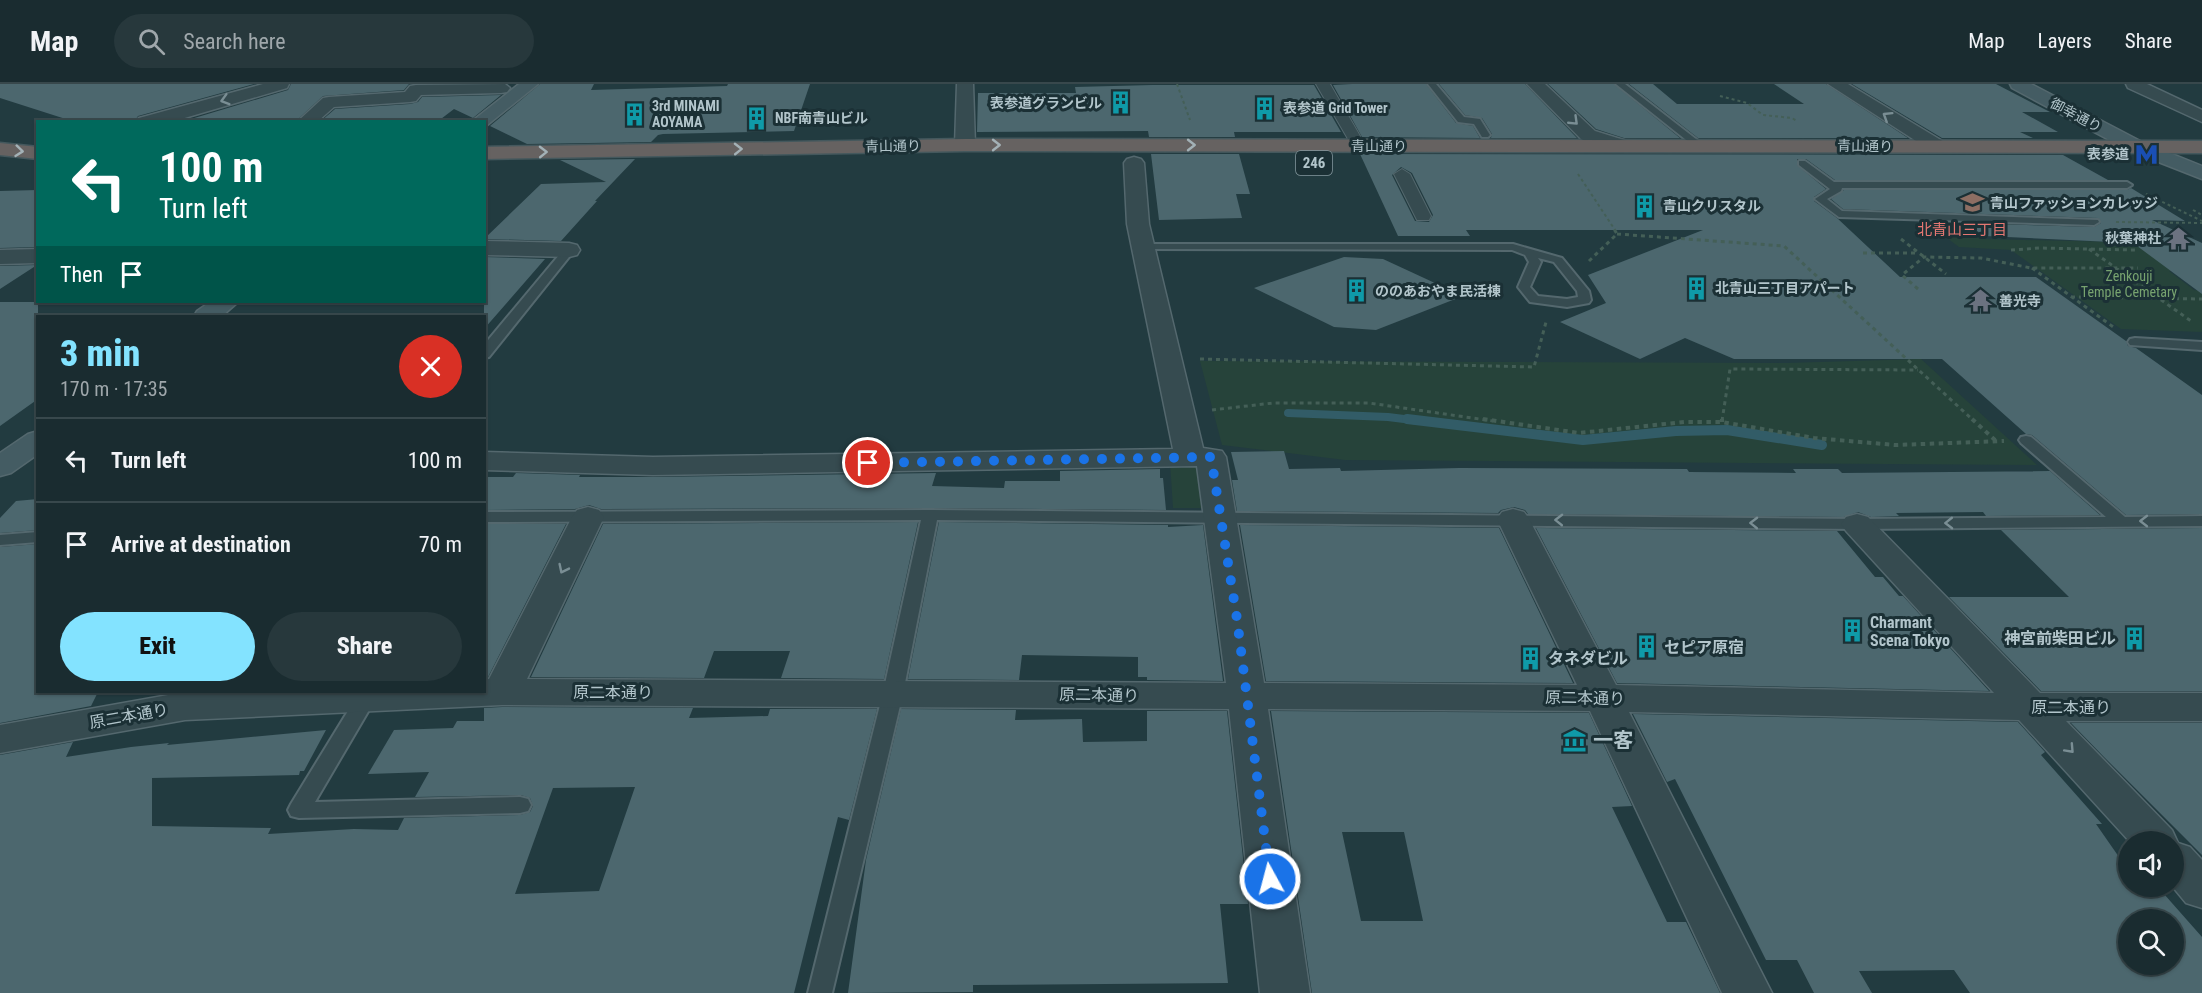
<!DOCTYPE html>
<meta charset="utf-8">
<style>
body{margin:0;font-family:"Roboto Condensed","Noto Sans JP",sans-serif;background:#27383c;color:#f1f3f6;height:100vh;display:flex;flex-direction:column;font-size:22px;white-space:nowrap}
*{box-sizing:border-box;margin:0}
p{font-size:20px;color:#9fa7ab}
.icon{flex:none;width:33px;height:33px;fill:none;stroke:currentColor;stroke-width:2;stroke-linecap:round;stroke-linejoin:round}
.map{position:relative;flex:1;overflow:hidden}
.side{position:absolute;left:36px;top:231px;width:450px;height:378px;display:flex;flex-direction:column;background:#1a2c30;border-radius:0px;box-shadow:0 2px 4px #0004,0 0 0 2px #38484c}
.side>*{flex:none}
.guide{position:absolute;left:36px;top:36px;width:450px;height:183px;border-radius:0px;box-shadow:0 2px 4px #0004,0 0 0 2px #38484c;background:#00695c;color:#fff;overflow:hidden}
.buttons{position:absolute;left:2118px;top:747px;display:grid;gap:12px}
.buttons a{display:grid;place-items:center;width:66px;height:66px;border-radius:50%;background:#1a2c30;box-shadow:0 2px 4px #0004,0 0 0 2px #38484c;font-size:30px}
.pin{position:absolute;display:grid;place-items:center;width:51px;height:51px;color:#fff;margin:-26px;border:3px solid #fff;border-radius:50%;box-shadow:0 2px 6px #0007}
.me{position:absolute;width:66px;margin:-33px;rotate:353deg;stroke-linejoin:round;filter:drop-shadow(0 0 4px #0008)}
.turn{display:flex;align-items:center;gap:21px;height:126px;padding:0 24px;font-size:27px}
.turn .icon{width:78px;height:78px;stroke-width:2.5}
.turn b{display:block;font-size:42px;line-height:51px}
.then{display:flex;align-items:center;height:57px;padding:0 24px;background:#0003;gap:12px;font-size:22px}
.round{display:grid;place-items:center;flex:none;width:63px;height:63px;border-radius:32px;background:#27383c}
.overview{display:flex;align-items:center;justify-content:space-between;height:102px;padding:0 24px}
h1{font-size:36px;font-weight:800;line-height:45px;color:#83e3ff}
.cta{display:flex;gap:12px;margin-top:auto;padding:12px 24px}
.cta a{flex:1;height:69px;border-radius:36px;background:#83e3ff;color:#111;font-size:24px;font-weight:800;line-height:69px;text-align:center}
.cta a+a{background:#27383c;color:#f1f3f6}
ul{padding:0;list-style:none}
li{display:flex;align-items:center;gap:18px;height:84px;padding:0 24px;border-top:2px solid #38484c}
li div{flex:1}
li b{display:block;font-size:22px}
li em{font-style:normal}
header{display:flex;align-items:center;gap:36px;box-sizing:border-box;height:84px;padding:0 30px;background:#1a2c30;border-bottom:2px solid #38484c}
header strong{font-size:28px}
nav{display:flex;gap:33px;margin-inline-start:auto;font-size:21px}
.search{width:420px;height:54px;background:#27383c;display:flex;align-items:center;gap:15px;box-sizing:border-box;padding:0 21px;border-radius:33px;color:#9fa7ab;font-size:22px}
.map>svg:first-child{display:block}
</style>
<header>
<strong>Map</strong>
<div class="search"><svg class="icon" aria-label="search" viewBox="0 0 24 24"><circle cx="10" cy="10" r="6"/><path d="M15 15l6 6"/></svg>Search here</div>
<nav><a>Map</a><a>Layers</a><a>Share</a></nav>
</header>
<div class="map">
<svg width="2202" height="909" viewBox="0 0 2202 909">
<rect width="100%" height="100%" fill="#223b40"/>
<!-- green -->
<path fill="#26433a" d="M1920,134L1959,135L1984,155L2202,160V188L2169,187L2194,206L2202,207V248L2121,245L2011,166L1959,163Z
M1921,275L2037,381L1345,376L1222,361L1200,277L1787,279Z
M1170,378H1204L1209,424H1173Z"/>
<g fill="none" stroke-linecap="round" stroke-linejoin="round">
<!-- stream-far1 -->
<path stroke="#325c67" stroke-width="8" d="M1288,329L1388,333L1420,337"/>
<!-- stream -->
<path stroke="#325c67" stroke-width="10" d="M1407,335L1583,356L1676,347L1727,346L1822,361"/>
</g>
<!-- building -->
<path fill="#4c676e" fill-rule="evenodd" d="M0,0H254L138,32L134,38H75L0,14Z
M291,0H409L404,6L323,12L295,38H181L288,6Z
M540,0H594L591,6L727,2L728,0H810L794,47L663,50L658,51L651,58L527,60L490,42Z
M1352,0H1426L1456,39L1473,42L1480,54L1362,53L1333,1Z
M1439,0H1525L1577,54H1491L1492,50L1482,34L1465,31Z
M1548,0H1614L1680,54H1624L1596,45Z
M1629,0H1653L1677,20H1804L1774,0H1826L1908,54H1698Z
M1852,0H1996L2050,28H2022L2058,48H2020L2033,54H1942Z
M1152,1H1314L1341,48H1234L1235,53H1149L1148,47L977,48L978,9H1076L1075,3Z
M501,11L473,34L454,25L437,38L321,37L335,25L410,20L418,18L422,13Z
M1151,70H1239L1250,110H1236L1242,134L1159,136Z
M1360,70L2063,71L2108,96H1835L1806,75H1797V81L1826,105L1814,113V117L1837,134L1900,193H2036L2126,257L2128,262L2136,264L2202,311V430L2126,431L2032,351L2026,350L1942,275H1734L1685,254L1640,275L1560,238L1606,219L1588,191L1703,146H1466L1470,152H1398ZM1401,83L1412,89L1433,131L1429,138L1415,137L1392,91Z
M635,75L595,117H597L561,157L484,155L541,100L606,98L560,76Z
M2131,104L2185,137L2152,136L2202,159V210L2133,159L1942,150L1926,138L2094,143L2101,139L2098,134L1843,125L1831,115L1844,106H2127Z
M38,106V163L0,164V107Z
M484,173L545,175L484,245Z
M1344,173L1383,175L1463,212L1376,246L1334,243L1254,204Z
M37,181L0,205V182Z
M0,218H38V315L0,342Z
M1284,367L1289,385L1340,384L1341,387L1459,384L1687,385L1689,388L1796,389L1793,385H1838L1842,389L2050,387L2100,431L1986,432L1983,428L1896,429L1899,432L1871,433L1858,428L1844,433L1528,430L1525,426L1514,423L1501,426L1498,429L1237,427L1232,396H1238L1231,368Z
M1160,385V394H1163L1166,426L930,424L601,425L589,421L575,425L484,426V393H513L516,389L580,391L579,393H653L936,389L932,402L1004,404L1005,397H1060V387Z
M38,415V446L0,449V434L16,417Z
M918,438L884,595L781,594L790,567H714L704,594L531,593L603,440Z
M939,438L1168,441V443L1203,441L1223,597L1147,596V593H1138V573L1022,571L1019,596L908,595Z
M484,440H566L488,593L484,594Z
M1240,441L1499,444L1573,599L1266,597Z
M1536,444L1837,447L1875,493H1883L1899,512H1903L1989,607L1617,599Z
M2202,444V607H2041L1949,513H2069L2001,446Z
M38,460V608H98L91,622L0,639V463Z
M502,623L693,624L689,634L768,632L770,625H877L849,736L838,733L794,909H0V671L73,658L66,673L131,663L169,659L167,661L326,646L304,687H300L299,691L152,694V742L271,744L268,750L354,745L398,746L404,734L520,731L530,728L533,722L530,714L521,711L415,713L429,688L368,690L394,646L453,644L457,637H484V624ZM635,703L599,807L515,810L553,704Z
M901,625L1016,626L1015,636L1082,635L1083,658L1147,657V627H1227L1248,820H1220L1228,899L973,901V908L848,909L866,776Z
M1271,627L1589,629L1632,722L1612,723L1667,838H1686L1720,909H1312ZM1342,748H1404L1423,837H1361Z
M1633,630L2018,638L2045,668L2041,671L2102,740H2096L2128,786V802H2140L2146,811L2164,810L2202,853V909H1970L1954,886L1859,887L1872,909H1814L1797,876H1766L1675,695L1667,698ZM2128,836H2174V880H2128Z
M2071,639H2202V771L2103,672Z"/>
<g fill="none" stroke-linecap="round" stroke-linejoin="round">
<defs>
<path id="service" d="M1428,0H1436L1464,33L1480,35L1490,51L1488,53H1482L1474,40L1458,38Z
M1616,0H1625L1701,59V63H1695Z
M1799,77H1805L1834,98H2127L2132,101L2127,104H1842L1841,107L1827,115L1842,127L2098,136L2099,138L2094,141L1839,133L1815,115L1830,105L1799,81Z
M1143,160H1513L1562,174L1589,207L1591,216L1589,219L1567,223L1530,218L1518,203L1529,178L1525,171L1512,166L1139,165L1137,163ZM1538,174L1554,178L1577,207L1578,213L1567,215L1538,212L1530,203L1541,178Z
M569,163L575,166L573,168L489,273L484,274V261L565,164Z
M2135,254L2202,258V266L2130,261L2128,258L2130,255Z
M2026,352L2031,353L2125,433L2202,432V442L1857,445L937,436L903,609L832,909H808L883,609L921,436L484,438V428L930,426L1857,435L2106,433L2021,359L2019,356L2021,353Z
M38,448V458L0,461V451Z
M367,608L373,609L376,614L315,718L520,713L528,715L531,721L528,727L520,729L299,734L291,732L288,726L291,720L359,609Z"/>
<path id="pedestrian" d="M1316,0H1330L1360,52L1358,55H1348Z
M1402,85L1410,90L1431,132L1429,136H1417L1394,90Z"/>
<path id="minor" d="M263,0H289L287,4L171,38H136L139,34Z
M505,0L510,4L507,8L501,9L421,11L416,17L410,18L334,23L317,38H297L323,14L329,13L405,8L410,2L416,1Z
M957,0H973L975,61L972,65H958L955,61Z
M1527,0H1545L1595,47L1627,57L1630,61L1627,65C1613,69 1594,61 1581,55Z
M1828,0H1848L1944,58L1947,62L1944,66H1930Z
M2126,0H2147L2202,26V38L2128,4Z
M1134,73L1141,75L1144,79L1149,140L1203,364L1222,367L1226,373L1264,599L1577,601L1497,435L1502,428L1513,425L1524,428L1529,435L1616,601L1994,609L1846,447L1841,440L1846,433L1857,430L1868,433L2040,609H2202V637H2066L2172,746L2178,759L2190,763L2202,776V824L2186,819L2172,802H2174V758H2130L2019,636L1629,628L1772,909H1722L1590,627L1268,625L1310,909H1260L1229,625L502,621L185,636L0,669V641L185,608H484V596L489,595L572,433L577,426L588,423L599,426L604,433L527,595L1226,599L1197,382L653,391L484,386V368L653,373L1173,365L1127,140L1124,79L1127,75Z
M484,157L569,159L577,161L580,166L577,171L569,173L484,171Z
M38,165V179L0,180V166Z"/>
<path id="secondary" d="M519,0H538L486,42H484V38H471Z
M2010,0H2031L2142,58L2202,82V95L2128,66L2012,4Z
M210,218H238L222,232H194L197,227Z
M38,347V370L11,389L0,392V369L28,350Z"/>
<path id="trunk" d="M965,55L2202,57V69L965,67L484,75V63Z
M0,59L38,63V75L0,71Z"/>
</defs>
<!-- service casing -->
<use href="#service" stroke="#54686e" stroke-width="4"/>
<!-- pedestrian casing -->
<use href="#pedestrian" stroke="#54686e" stroke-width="2"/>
<!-- minor casing -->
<use href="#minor" stroke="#54686e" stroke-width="3"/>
<!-- secondary casing -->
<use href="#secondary" stroke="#54686e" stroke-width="3"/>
<!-- trunk casing -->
<use href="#trunk" stroke="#44585d" stroke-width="3"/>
<!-- path-far2 -->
<path stroke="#445f57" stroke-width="2" stroke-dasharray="3 3" stroke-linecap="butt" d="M1177,0L1190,36
M1720,12L1747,19L1763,31L1792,34L1797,37
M1578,90L1615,146
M2146,110L2202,137
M2193,126L2202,131
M2116,138L2202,139"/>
<!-- path-far1 -->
<path stroke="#445f57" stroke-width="3" stroke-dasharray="4 4" stroke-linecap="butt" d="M1617,150L1784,162L1974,337
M1901,155L1946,190
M2089,165L2191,237
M2011,166L2040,164L2136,166
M1863,169H1918
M1589,177L1617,150L1614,145
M2032,184L2116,245
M1918,205L1902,191L1924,173L1981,174L2031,184H2138
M2071,213L2202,215
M1200,275L1534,283L1546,238
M1212,326L1273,319H1369L1493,337
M1722,337L1730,285L1918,286"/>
<!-- path -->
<path stroke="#445f57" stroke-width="4" stroke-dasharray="4.5 4.5" stroke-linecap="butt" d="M1483,335L1579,349L1684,338H1722L1814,354L1895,361L2004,357
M1972,335L1995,356
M1722,338V335"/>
<!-- service -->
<use href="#service" fill="#364b50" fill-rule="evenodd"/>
<!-- pedestrian -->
<use href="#pedestrian" fill="#364b50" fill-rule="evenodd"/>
<!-- minor -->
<use href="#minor" fill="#364b50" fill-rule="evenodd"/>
<!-- secondary -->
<use href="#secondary" fill="#445c63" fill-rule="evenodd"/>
<!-- trunk -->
<use href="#trunk" fill="#666261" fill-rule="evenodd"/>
</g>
<!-- one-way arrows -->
<defs><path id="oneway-chevron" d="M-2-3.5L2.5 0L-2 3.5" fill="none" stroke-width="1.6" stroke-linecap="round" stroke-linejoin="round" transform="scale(1.5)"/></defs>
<g stroke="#7a8e94">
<use href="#oneway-chevron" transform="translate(225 16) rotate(164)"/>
<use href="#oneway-chevron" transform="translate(1887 32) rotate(-148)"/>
<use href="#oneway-chevron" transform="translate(1574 37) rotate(44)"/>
<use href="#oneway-chevron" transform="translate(1559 436) rotate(-179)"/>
<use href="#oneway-chevron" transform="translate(2144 437) rotate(180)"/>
<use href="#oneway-chevron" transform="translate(1754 439) rotate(-179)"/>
<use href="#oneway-chevron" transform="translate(1949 439) rotate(179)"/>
<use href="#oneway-chevron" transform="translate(563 485) rotate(116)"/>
<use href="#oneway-chevron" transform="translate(2070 665) rotate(47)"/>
</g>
<g stroke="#a3b1b6">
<use href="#oneway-chevron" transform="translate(996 61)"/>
<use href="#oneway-chevron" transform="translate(1191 61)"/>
<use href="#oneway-chevron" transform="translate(738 65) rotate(-1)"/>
<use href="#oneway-chevron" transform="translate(19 67) rotate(6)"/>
<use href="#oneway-chevron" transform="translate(543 68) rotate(-1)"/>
</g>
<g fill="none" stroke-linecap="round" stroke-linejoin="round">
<!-- route -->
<path stroke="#1a73e8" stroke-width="10" stroke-dasharray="0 18" d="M868,379L1211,373L1237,535L1270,795"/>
</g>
<!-- icons -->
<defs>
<symbol id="building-bare" viewBox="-9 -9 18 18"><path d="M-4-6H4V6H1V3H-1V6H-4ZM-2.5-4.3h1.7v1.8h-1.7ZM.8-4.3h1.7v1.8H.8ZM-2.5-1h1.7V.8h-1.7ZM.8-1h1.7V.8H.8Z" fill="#0f9aa8" stroke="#1b3035" stroke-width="2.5" paint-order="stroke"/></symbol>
<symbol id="metro-bare" viewBox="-9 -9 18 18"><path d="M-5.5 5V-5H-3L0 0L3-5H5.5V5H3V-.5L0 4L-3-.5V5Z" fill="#1a4fb4" stroke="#1b3035" stroke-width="2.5" paint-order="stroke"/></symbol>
<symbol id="university-bare" viewBox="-9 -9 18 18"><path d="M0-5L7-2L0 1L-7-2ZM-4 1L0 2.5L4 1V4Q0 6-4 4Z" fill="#8d6e63" stroke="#1b3035" stroke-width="2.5" paint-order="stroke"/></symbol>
<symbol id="temple-bare" viewBox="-9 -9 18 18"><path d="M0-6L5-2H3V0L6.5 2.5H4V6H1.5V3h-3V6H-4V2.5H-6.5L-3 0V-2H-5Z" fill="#6b7280" stroke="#1b3035" stroke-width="2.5" paint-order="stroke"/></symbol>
<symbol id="museum-bare" viewBox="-9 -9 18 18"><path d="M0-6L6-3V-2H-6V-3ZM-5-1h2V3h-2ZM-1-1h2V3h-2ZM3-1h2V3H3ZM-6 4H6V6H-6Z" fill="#0f9aa8" stroke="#1b3035" stroke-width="2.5" paint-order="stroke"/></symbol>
</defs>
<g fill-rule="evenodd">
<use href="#building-bare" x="1104" y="2" width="33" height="33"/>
<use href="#building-bare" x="1248" y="8" width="33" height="33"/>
<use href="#building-bare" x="618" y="14" width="33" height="33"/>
<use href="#building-bare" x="740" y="18" width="33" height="33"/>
<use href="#metro-bare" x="2130" y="54" width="33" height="33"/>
<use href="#university-bare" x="1956" y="102" width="33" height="33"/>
<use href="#building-bare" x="1628" y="106" width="33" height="33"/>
<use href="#temple-bare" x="2162" y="138" width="33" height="33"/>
<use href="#building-bare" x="1680" y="188" width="33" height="33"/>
<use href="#building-bare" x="1340" y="190" width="33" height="33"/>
<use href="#temple-bare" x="1964" y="200" width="33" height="33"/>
<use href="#building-bare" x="1836" y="530" width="33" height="33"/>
<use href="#building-bare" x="2118" y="538" width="33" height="33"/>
<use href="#building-bare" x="1630" y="546" width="33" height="33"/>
<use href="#building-bare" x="1514" y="558" width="33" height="33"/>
<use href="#museum-bare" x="1558" y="640" width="33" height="33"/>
</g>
<g text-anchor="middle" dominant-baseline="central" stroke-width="6" stroke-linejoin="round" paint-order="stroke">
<!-- far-poi labels -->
<g font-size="14" font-weight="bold" fill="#b2c5cb" stroke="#1b3035" text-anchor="start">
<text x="1102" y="19" text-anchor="end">表参道グランビル</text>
<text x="652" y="22">3rd MINAMI<tspan x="652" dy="16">AOYAMA</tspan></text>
<text x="1283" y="24">表参道 Grid Tower</text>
<text x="775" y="34">NBF南青山ビル</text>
<text x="2129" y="70" text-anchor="end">表参道</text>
<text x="1990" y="119">青山ファッションカレッジ</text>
<text x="1663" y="122">青山クリスタル</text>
<text x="2161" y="154" text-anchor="end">秋葉神社</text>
<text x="1715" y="204">北青山三丁目アパート</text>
<text x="1375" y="207">ののあおやま民活棟</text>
<text x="1999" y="217">善光寺</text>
</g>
<!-- far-street labels -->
<g font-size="14" fill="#b2c5cb" stroke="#1b3035">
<text transform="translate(2076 31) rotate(28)">御幸通り</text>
<text transform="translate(893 62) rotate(-1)">青山通り</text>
<text x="1379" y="62">青山通り</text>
<text transform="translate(1865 62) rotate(1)">青山通り</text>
</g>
<!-- far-park labels -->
<g font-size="14" fill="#77a36f" stroke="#1b3035">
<text x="2129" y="192">Zenkouji<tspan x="2129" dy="16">Temple Cemetary</tspan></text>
</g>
<!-- shield labels -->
<rect fill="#1b3035" stroke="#85989e" stroke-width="1.5" x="1296" y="67" width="36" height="24" rx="4.5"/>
<g font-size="15" font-weight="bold" fill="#b2c5cb">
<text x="1314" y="79">246</text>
</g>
<!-- far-neighbourhood labels -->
<g font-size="15" fill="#e47772" stroke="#1b3035">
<text x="1962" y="146">北青山三丁目</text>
</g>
<!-- poi labels -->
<g font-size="16" font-weight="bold" fill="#b2c5cb" stroke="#1b3035" text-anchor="start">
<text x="1870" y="538">Charmant<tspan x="1870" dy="18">Scena Tokyo</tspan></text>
<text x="2116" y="554" text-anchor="end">神宮前柴田ビル</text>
<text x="1664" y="563">セピア原宿</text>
<text x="1548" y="574">タネダビル</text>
</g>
<!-- street labels -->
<g font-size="16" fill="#b2c5cb" stroke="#1b3035">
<text x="613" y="608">原二本通り</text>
<text transform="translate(1099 611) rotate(1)">原二本通り</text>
<text transform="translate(1585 614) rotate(1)">原二本通り</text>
<text x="2071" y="623">原二本通り</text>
<text transform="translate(129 632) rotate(-10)">原二本通り</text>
</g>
<!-- near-poi labels -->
<g font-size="20" font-weight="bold" fill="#b2c5cb" stroke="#1b3035" text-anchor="start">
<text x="1593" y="656">一客</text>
</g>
</g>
</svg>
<div class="buttons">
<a><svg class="icon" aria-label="sound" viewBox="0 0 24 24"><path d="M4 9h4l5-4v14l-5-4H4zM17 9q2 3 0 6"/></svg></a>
<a><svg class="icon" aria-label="search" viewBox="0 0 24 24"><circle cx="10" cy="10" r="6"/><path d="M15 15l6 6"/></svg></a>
</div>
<div class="pin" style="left:868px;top:379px;background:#d93025"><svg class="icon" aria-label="arrive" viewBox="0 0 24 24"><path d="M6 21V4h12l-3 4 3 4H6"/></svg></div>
<svg class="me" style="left:1270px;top:795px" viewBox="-20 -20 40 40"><circle r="17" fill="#1a73e8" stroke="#fff" stroke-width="3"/><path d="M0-11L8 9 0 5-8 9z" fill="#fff"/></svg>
<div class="guide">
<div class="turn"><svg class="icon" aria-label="left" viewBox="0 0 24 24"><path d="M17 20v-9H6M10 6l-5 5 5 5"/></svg><div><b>100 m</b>Turn left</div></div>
<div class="then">Then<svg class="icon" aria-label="arrive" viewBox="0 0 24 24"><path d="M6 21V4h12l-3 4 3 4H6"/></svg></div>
</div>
<section class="side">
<div class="overview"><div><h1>3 min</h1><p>170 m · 17:35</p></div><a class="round" style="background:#d93025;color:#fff"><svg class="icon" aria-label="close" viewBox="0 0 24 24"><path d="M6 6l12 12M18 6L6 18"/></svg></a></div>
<ul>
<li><svg class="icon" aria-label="left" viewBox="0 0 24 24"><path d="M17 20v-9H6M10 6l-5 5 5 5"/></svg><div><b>Turn left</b></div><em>100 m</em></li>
<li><svg class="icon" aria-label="arrive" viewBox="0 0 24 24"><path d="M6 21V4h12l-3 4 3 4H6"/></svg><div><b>Arrive at destination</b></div><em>70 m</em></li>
</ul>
<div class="cta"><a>Exit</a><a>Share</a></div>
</section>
</div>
